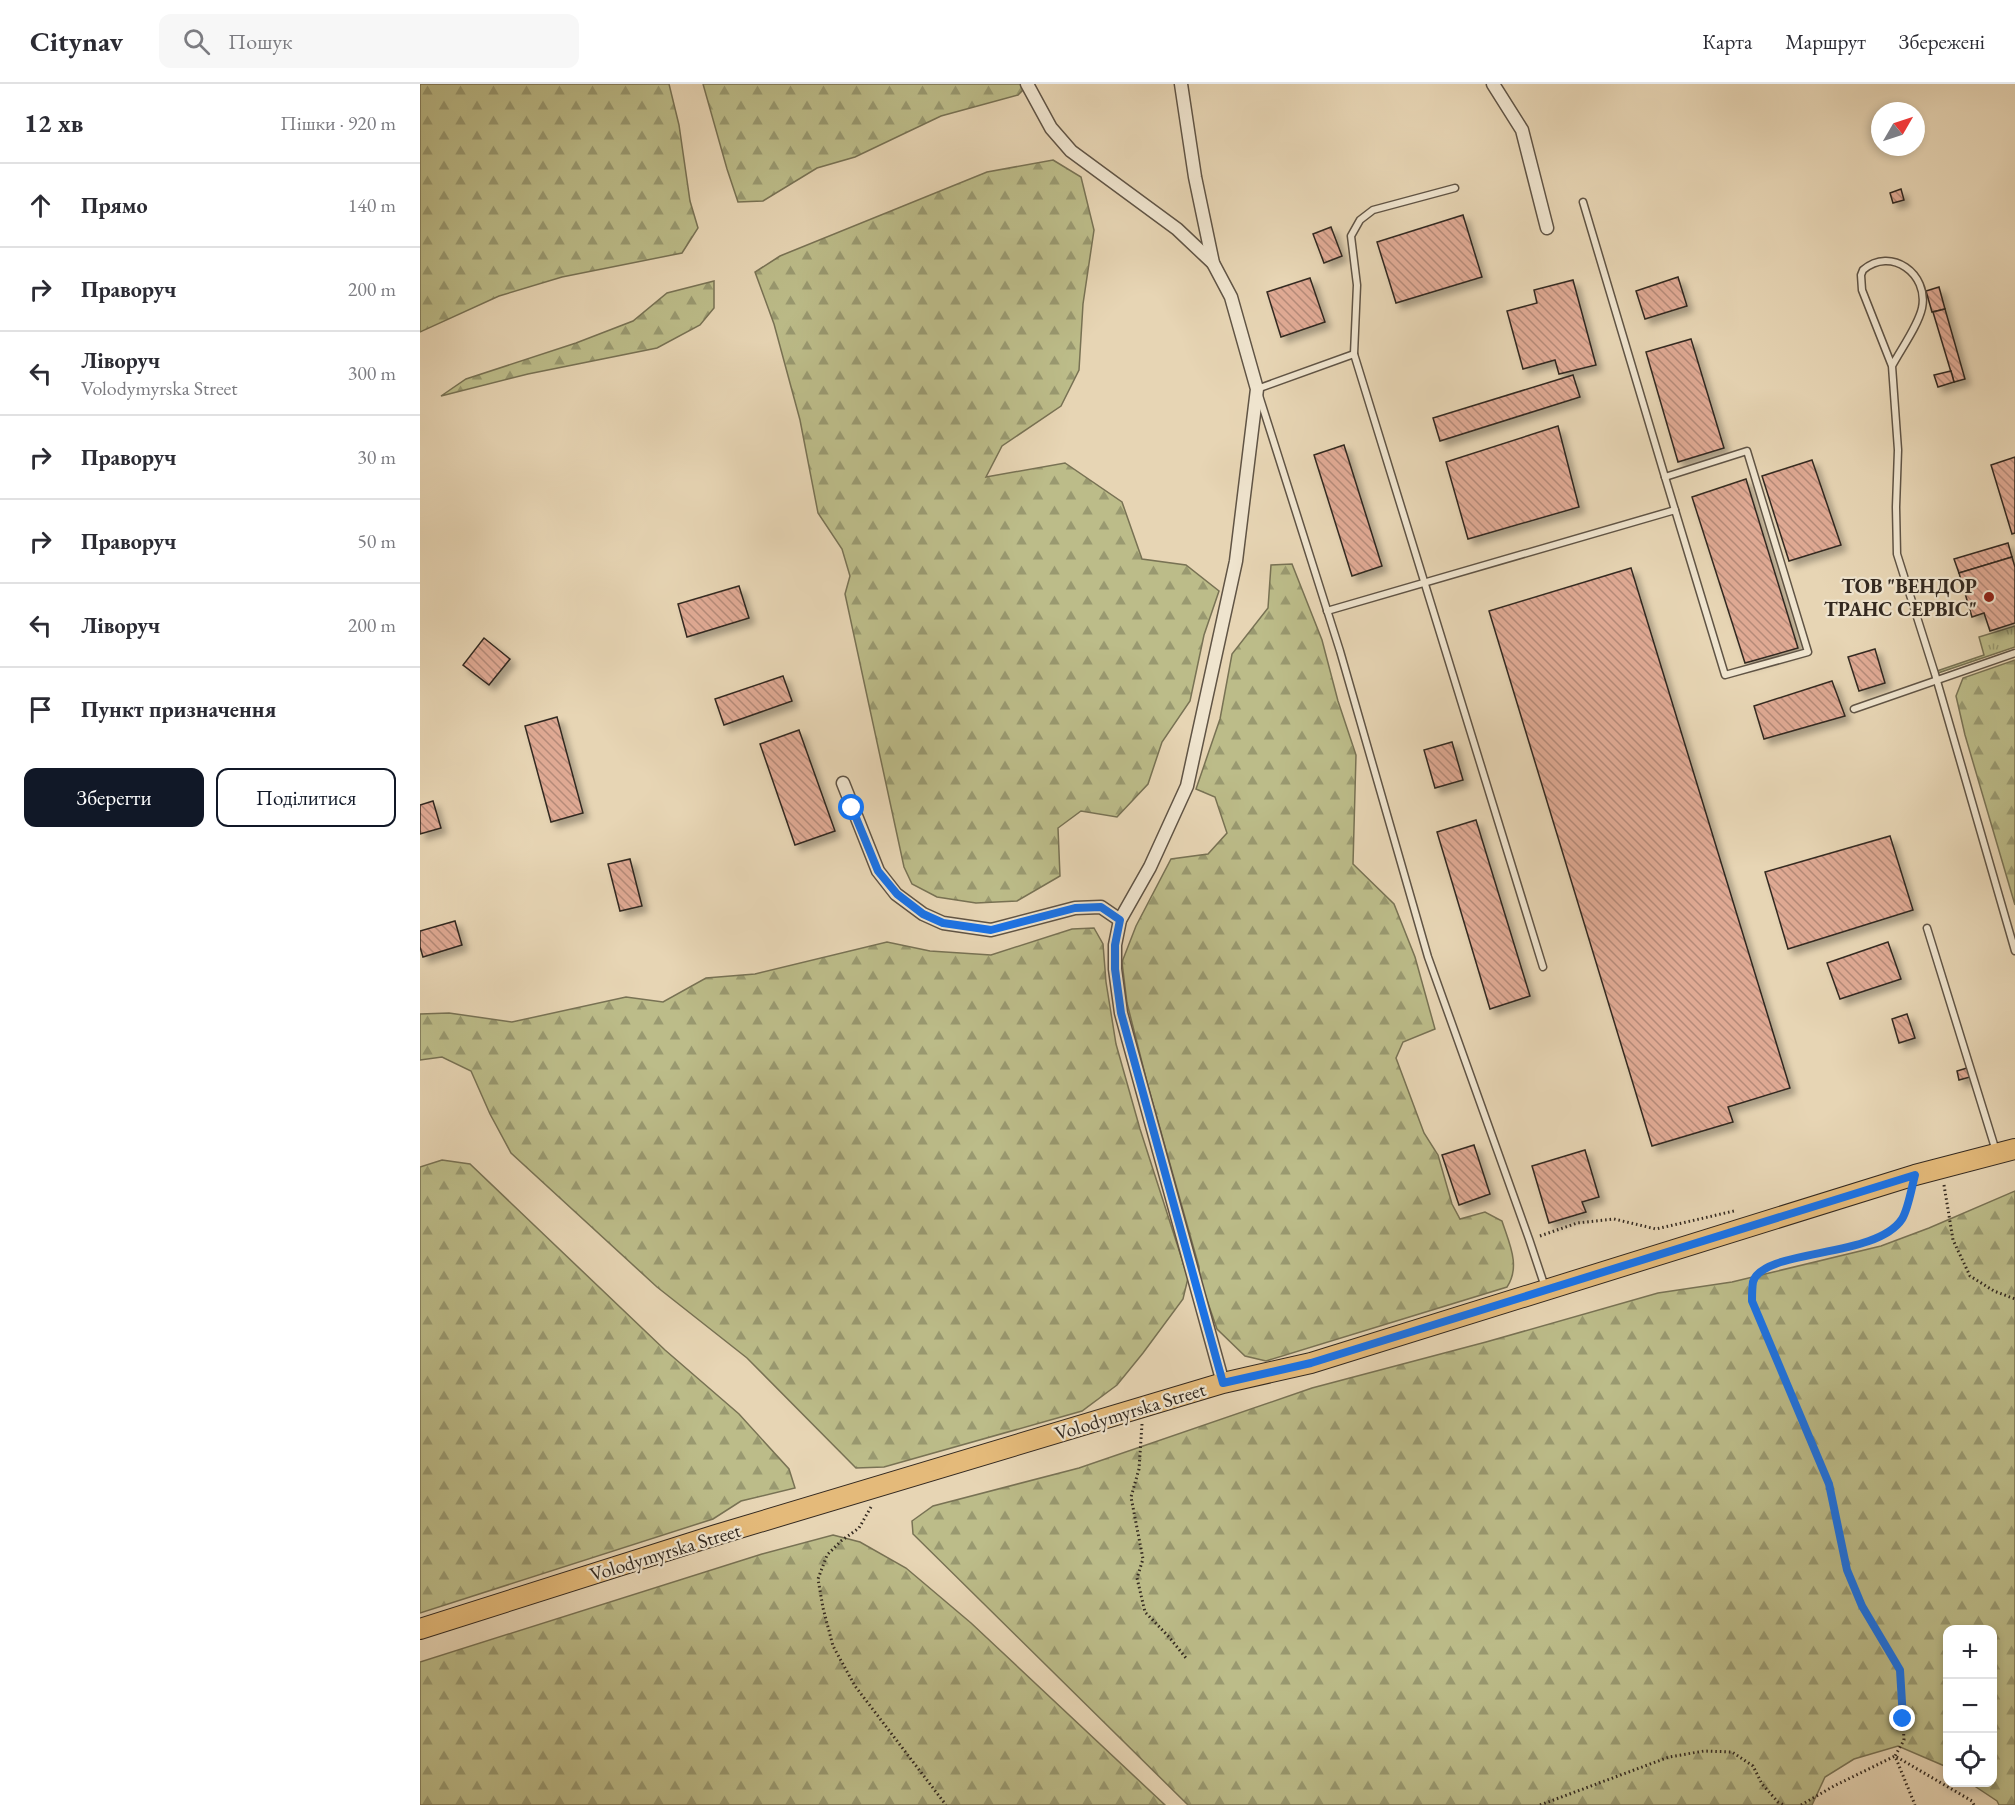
<!DOCTYPE html>
<html lang="uk">
<head>
<meta charset="utf-8">
<style>
	:root { --surface:#fff; --page:#f7f7f7; --text:#2b2b33; --muted:#7c7c81; --line:#e1e1e2; --accent:#111827 }
	body { margin:0; font-family:"EB Garamond",serif; background:var(--page); color:var(--text) }
	.controls { position:absolute; right:18px; bottom:18px; display:grid; overflow:hidden; border-radius:12px; box-shadow:0 3px 9px #0003 }
	.controls button { width:54px; height:54px; display:grid; place-items:center; padding:0; border:0; border-bottom:2px solid var(--line); background:var(--surface); color:var(--text); font:30px sans-serif }
	.compass { position:absolute; left:1451px; top:18px; width:54px; height:54px; border-radius:50%; background:var(--surface); box-shadow:0 3px 9px #0003; rotate:51deg }
	.stop { position:absolute; width:18px; height:18px; margin:-14px; border:4px solid #1a73e8; border-radius:50%; background:#fff }
	.stop.end { background:#1a73e8; border-color:#fff; box-shadow:0 2px 6px #0008 }
	.list { margin:0; padding:0; list-style:none }
	h2 { display:flex; justify-content:space-between; align-items:center; height:78px; margin:0; padding:0 24px; font-size:26px }
	h2 small { font-size:20px; font-weight:400; color:var(--muted) }
	.list li { display:grid; grid-template-columns:39px 1fr auto; gap:18px; align-items:center; box-sizing:border-box; height:84px; padding:0 24px; border-top:2px solid var(--line) }
	.list b { display:block; font-size:22px; white-space:nowrap }
	.list p { margin:0; font-size:20px; white-space:nowrap; color:var(--muted) }
	.list em { font-size:20px; font-style:normal; color:var(--muted) }
	.actions { display:flex; gap:12px; padding:18px 24px }
	.actions a { flex:1; padding:14px 0; border:2px solid var(--accent); border-radius:12px; text-align:center; font-size:21px; color:var(--accent) }
	.actions .main { background:var(--accent); color:#fff }
	.icon { flex:none; width:33px; height:33px; fill:none; stroke:currentColor; stroke-width:2; stroke-linecap:round; stroke-linejoin:round }
	.map { position:relative; flex:none; width:1595px; height:1721px; overflow:hidden }
	header { display:flex; align-items:center; gap:36px; box-sizing:border-box; height:84px; padding:0 30px; background:var(--surface); border-bottom:2px solid var(--line) }
	header strong { font-size:28px }
	nav { display:flex; gap:33px; margin-inline-start:auto; font-size:21px }
	.search { width:420px; height:54px; background:var(--page); display:flex; align-items:center; gap:15px; box-sizing:border-box; padding:0 21px; border-radius:12px; color:var(--muted); font-size:22px }
	main { display:flex }
	aside { flex:1; background:var(--surface) }
	.map>svg:first-child { display:block }
	.grass { fill:url(#grass-tufts); stroke:#787254; stroke-width:1.5 }
	.forest { fill:url(#forest-firs); stroke:#787254; stroke-width:1.5 }
	.building { fill:url(#building-back-hatch); stroke:#332920; stroke-width:1.5; filter:url(#shadow) }
	.lines { fill:none; stroke-linecap:round; stroke-linejoin:round }
	.lane-casing { stroke:#605445; stroke-width:9 }
	.street-casing { stroke:#605445; stroke-width:15 }
	.primary-casing { stroke:#332920; stroke-width:22 }
	.path { stroke:#332920; stroke-width:3; stroke-dasharray:1.5 3; stroke-linecap:butt }
	.lane { stroke:#efe4ce; stroke-width:6 }
	.street { stroke:#efe4ce; stroke-width:12 }
	.primary { stroke:#e4ba7a; stroke-width:20 }
	.route { stroke:#1a73e8; stroke-width:8 }
	.poi-dot { fill:#8f2418; stroke:#efe4ce; stroke-width:2 }
	.labels { text-anchor:middle; dominant-baseline:central; stroke-width:4.5; stroke-linejoin:round; paint-order:stroke }
	.poi-label { font-size:20px; font-weight:bold; fill:#332920; stroke:#efe4ce; text-anchor:end }
	.street-label { font-size:20px; fill:#332920; stroke:#efe4ce }
</style>
</head>
<body>
<header>
<strong>Citynav</strong>
<div class="search"><svg class="icon" aria-label="search" viewBox="0 0 24 24"><circle cx="10" cy="10" r="6"/><path d="M15 15l6 6"/></svg>Пошук</div>
<nav><a>Карта</a><a>Маршрут</a><a>Збережені</a></nav>
</header>
<main>
<aside>
<h2>12 хв<small>Пішки · 920 m</small></h2>
<ul class="list">
<li><svg class="icon" aria-label="ahead" viewBox="0 0 24 24"><path d="M12 20V5M6 11l6-6 6 6"/></svg><div><b>Прямо</b></div><em>140 m</em></li>
<li><svg class="icon" aria-label="right" viewBox="0 0 24 24"><path d="M7 20v-9h11M14 6l5 5-5 5"/></svg><div><b>Праворуч</b></div><em>200 m</em></li>
<li><svg class="icon" aria-label="left" viewBox="0 0 24 24"><path d="M17 20v-9H6M10 6l-5 5 5 5"/></svg><div><b>Ліворуч</b><p>Volodymyrska Street</p></div><em>300 m</em></li>
<li><svg class="icon" aria-label="right" viewBox="0 0 24 24"><path d="M7 20v-9h11M14 6l5 5-5 5"/></svg><div><b>Праворуч</b></div><em>30 m</em></li>
<li><svg class="icon" aria-label="right" viewBox="0 0 24 24"><path d="M7 20v-9h11M14 6l5 5-5 5"/></svg><div><b>Праворуч</b></div><em>50 m</em></li>
<li><svg class="icon" aria-label="left" viewBox="0 0 24 24"><path d="M17 20v-9H6M10 6l-5 5 5 5"/></svg><div><b>Ліворуч</b></div><em>200 m</em></li>
<li><svg class="icon" aria-label="arrive" viewBox="0 0 24 24"><path d="M6 21V4h12l-3 4 3 4H6"/></svg><div><b>Пункт призначення</b></div></li>
</ul>
<div class="actions"><a class="main">Зберегти</a><a>Поділитися</a></div>
</aside>
<div class="map">
<svg width="1595" height="1721" viewBox="0 0 1595 1721">
	<defs>
		<pattern id="grass-tufts" width="24" height="20" patternUnits="userSpaceOnUse" patternTransform="scale(1.5)"><rect width="24" height="20" fill="#bcbc89"/><path d="M3 7l-1-3M5 7V3M7 7l1-3M15 17l-1-3M17 17v-4M19 17l1-3" fill="none" stroke="#999970"/></pattern>
		<pattern id="forest-firs" width="22" height="20" patternUnits="userSpaceOnUse" patternTransform="scale(1.5)"><rect width="22" height="20" fill="#bcbc89"/><path d="M5 1l3.5 6h-7zM16 11l3.5 6h-7z" fill="#999970"/></pattern>
		<pattern id="building-back-hatch" width="6" height="6" patternUnits="userSpaceOnUse" patternTransform="scale(1.5)"><rect width="6" height="6" fill="#dfa993"/><path d="M-1 5l2 2M0 0l6 6M5-1l2 2" fill="none" stroke="#b58a78"/></pattern>
		<filter id="shadow"><feDropShadow dx="5.5" dy="5.5" stdDeviation="3" flood-color="#0004"/></filter>
	</defs>
	<rect width="100%" height="100%" fill="#e7d5b4"/>
	<filter id="stains"><feTurbulence type="fractalNoise" baseFrequency=".00333" numOctaves="4"/><feColorMatrix values="0 0 0 0 .2 0 0 0 0 .09 0 0 0 0 .02 0 0 0 .5 -.17"/></filter>
	<radialGradient id="worn" r=".72"><stop offset=".6" stop-color="#630" stop-opacity="0"/><stop offset="1" stop-color="#630" stop-opacity=".3"/></radialGradient>
	<polygon class="grass" points="1595,542 1595,563 1518,589 1517,587 1564,571 1559,553"/>
	<g class="forest">
		<polygon points="0,0 249,0 259,41 270,117 278,144 262,169 142,193 79,212 0,248"/>
		<polygon points="283,0 609,0 598,11 521,32 435,73 397,84 343,117 318,118 307,85"/>
		<polygon points="633,76 661,93 674,146 663,220 659,286 641,322 582,362 566,393 645,379 702,418 722,475 766,481 799,507 784,551 770,617 742,658 728,700 697,733 661,727 638,744 640,792 597,817 556,819 517,813 492,800 484,783 425,510 430,492 422,465 398,429 380,336 354,240 335,188 360,172 567,88"/>
		<polygon points="294,197 294,224 280,241 237,264 108,290 21,312 46,295 156,259 213,237 247,209"/>
		<path d="M872 480 902 556 918 617 936 671 933 780 974 820 995 873 1015 945 983 958 976 974 1004 1049 1018 1071 1032 1120 1040 1135 1065 1128 1082 1137C1089 1159 1101 1182 1087 1203L846 1277 825 1272 797 1245 780 1196 779 1183 728 1002 707 919 702 878 716 842 751 775 788 770 807 749 795 713 776 705 800 635 812 570 848 524 851 481Z"/>
		<polygon points="1595,576 1595,821 1545,651 1536,612 1543,594"/>
		<polygon points="674,844 683,860 686,898 696,960 720,1045 768,1194 763,1215 723,1269 697,1301 662,1327 464,1383 436,1384 327,1274 237,1203 91,1069 70,1030 51,987 22,973 0,976 0,930 29,929 92,938 206,913 243,918 286,894 335,890 467,858 510,867 571,871 652,845"/>
		<polygon points="22,1076 50,1080 245,1266 319,1330 369,1385 375,1404 321,1417 293,1435 0,1529 0,1083"/>
		<polygon points="1595,1107 1595,1721 1579,1721 1577,1717 1550,1699 1572,1698 1572,1546 1528,1546 1527,1683 1478,1662 1434,1675 1405,1693 1392,1721 768,1721 493,1450 492,1437 513,1422 659,1384 892,1304 1066,1258 1238,1209 1312,1198 1461,1162 1509,1144"/>
		<polygon points="413,1451 440,1458 486,1484 551,1539 745,1721 0,1721 0,1578 342,1470"/>
	</g>
	<g class="building">
		<polygon points="1481,105 1484,116 1473,119 1470,109"/>
		<polygon points="1043,131 1062,193 976,219 957,158"/>
		<polygon points="911,143 922,172 904,179 893,150"/>
		<polygon points="1258,193 1267,222 1225,235 1216,207"/>
		<polygon points="890,194 905,238 861,253 847,208"/>
		<polygon points="1153,196 1176,281 1139,290 1135,276 1103,285 1087,227 1117,219 1114,206"/>
		<polygon points="1519,203 1525,225 1512,228 1506,207"/>
		<polygon points="1525,225 1545,295 1534,298 1513,228"/>
		<polygon points="1271,255 1304,364 1258,378 1226,268"/>
		<polygon points="1531,287 1534,298 1518,303 1514,291"/>
		<polygon points="1153,291 1160,313 1020,357 1013,334"/>
		<polygon points="1138,342 1159,423 1048,455 1026,378"/>
		<polygon points="924,361 962,482 932,492 894,371"/>
		<polygon points="1595,373 1595,449 1592,450 1571,381"/>
		<polygon points="1392,376 1421,461 1369,477 1342,392"/>
		<polygon points="1326,395 1378,564 1325,579 1272,413"/>
		<polygon points="1588,459 1592,473 1539,489 1534,475"/>
		<polygon points="1592,473 1595,483 1595,539 1570,547 1564,529 1552,533 1539,489"/>
		<polygon points="1211,484 1370,1004 1308,1023 1313,1038 1232,1062 1069,527"/>
		<polygon points="319,502 329,534 267,553 258,520"/>
		<polygon points="64,554 90,575 69,601 43,581"/>
		<polygon points="1455,565 1465,599 1439,607 1428,573"/>
		<polygon points="363,592 372,617 304,641 295,615"/>
		<polygon points="1412,597 1425,632 1344,655 1334,622"/>
		<polygon points="137,633 163,729 131,738 105,642"/>
		<polygon points="379,646 415,747 375,761 340,660"/>
		<polygon points="1032,658 1043,696 1015,704 1004,666"/>
		<polygon points="13,717 21,744 0,750 0,721"/>
		<polygon points="1056,736 1110,912 1070,925 1017,748"/>
		<polygon points="1470,752 1493,826 1368,865 1345,788"/>
		<polygon points="210,775 222,822 200,827 188,780"/>
		<polygon points="35,837 42,861 3,873 0,863 0,847"/>
		<polygon points="1468,858 1481,895 1420,915 1407,879"/>
		<polygon points="1487,930 1495,954 1479,959 1472,935"/>
		<polygon points="1547,984 1550,993 1539,996 1537,987"/>
		<polygon points="1054,1061 1070,1110 1039,1121 1022,1071"/>
		<polygon points="1165,1066 1179,1113 1162,1118 1166,1128 1129,1139 1112,1082"/>
	</g>
	<g class="lines">
		<defs>
			<g id="lane">
				<polyline points="1035,104 953,126 940,136 931,152 937,201 934,270 1123,883"/>
				<polyline points="934,270 837,305 920,567 1008,873 1109,1155 1125,1203"/>
				<path d="M1472 282C1481 265 1498 242 1502 224 1509 190 1471 162 1443 186L1441 191 1442 206 1472 282 1478 366 1476 423 1477 470 1515 590 1595 867"/>
				<polyline points="1245,393 1255,426"/>
				<polyline points="907,527 1255,426 1305,591 1388,568 1327,367 1245,393 1163,118"/>
				<polyline points="1434,625 1595,569"/>
				<polyline points="1507,844 1576,1067"/>
			</g>
			<g id="street">
				<polyline points="607,0 631,44 651,67 757,145 793,179"/>
				<polyline points="761,0 775,93 793,179 811,213 837,305 816,477 767,702 730,783 700,836 695,861 695,885 701,929 803,1299"/>
				<polyline points="1073,0 1102,46 1127,144"/>
				<polyline points="423,699 458,787 476,810 503,830 523,839 571,846 655,824 681,823 700,836"/>
			</g>
			<polyline id="primary" points="0,1545 296,1451 803,1299 891,1279 1495,1091 1595,1065"/>
		</defs>
		<use href="#lane" class="lane-casing"/>
		<use href="#street" class="street-casing"/>
		<use href="#primary" class="primary-casing"/>
		<g class="path">
			<polyline points="1524,1101 1533,1156 1550,1192 1574,1207 1595,1215"/>
			<path d="M1489 1110C1487 1117 1486 1130 1481 1136 1454 1173 1342 1166 1333 1198 1332 1204 1332 1211 1332 1217L1409 1400 1427 1486 1442 1522 1480 1586 1484 1656 1475 1672 1495 1721"/>
			<polyline points="1120,1152 1157,1139 1194,1135 1236,1145 1314,1127"/>
			<polyline points="722,1340 719,1385 711,1413 723,1475 717,1494 725,1528 749,1553 766,1574"/>
			<polyline points="451,1423 439,1444 421,1457 407,1471 398,1495 403,1524 413,1562 435,1602 526,1721"/>
			<polyline points="1120,1721 1249,1673 1284,1667 1312,1668 1333,1682 1342,1700 1358,1718 1364,1721"/>
			<polyline points="1381,1721 1414,1702 1475,1672 1552,1717 1554,1721"/>
		</g>
		<use href="#lane" class="lane"/>
		<use href="#street" class="street"/>
		<use href="#primary" class="primary"/>
	</g>
	<g class="lines">
		<path class="route" d="M432 724 458 787 477 810 503 830 523 839 571 846 655 824 681 823 700 836 695 861V885L701 929 803 1299 891 1279 1495 1091C1492 1102 1488 1126 1482 1135 1456 1175 1343 1164 1333 1198 1332 1204 1332 1211 1332 1217L1409 1400 1427 1486 1442 1522 1480 1586 1483 1635"/>
	</g>
	<circle class="poi-dot" cx="1569" cy="513" r="6"/>
	<g class="labels">
		<g class="poi-label">
			<text x="1557" y="502">ТОВ "ВЕНДОР<tspan x="1557" dy="23">ТРАНС СЕРВІС"</tspan></text>
		</g>
		<g class="street-label">
			<text transform="translate(710 1327) rotate(-17)">Volodymyrska Street</text>
			<text transform="translate(245 1468) rotate(-17)">Volodymyrska Street</text>
		</g>
	</g>
	<rect width="100%" height="100%" filter="url(#stains)"/>
	<rect width="100%" height="100%" fill="url(#worn)"/>
</svg>
<div class="controls">
<button>+</button>
<button>−</button>
<button><svg class="icon" aria-label="locate" viewBox="0 0 24 24"><circle cx="12" cy="12" r="6"/><path d="M12 2v4M12 18v4M2 12h4M18 12h4"/></svg></button>
</div>
<svg class="compass" viewBox="-18 -18 36 36"><path d="M0-13l5 13h-10z" fill="#e53935"/><path d="M0 13l5-13h-10z" fill="#7c7c81"/></svg>
<div class="stop" style="left:432px;top:724px"></div>
<div class="stop end" style="left:1483px;top:1635px"></div>
</div>
</main>
</body>
</html>
